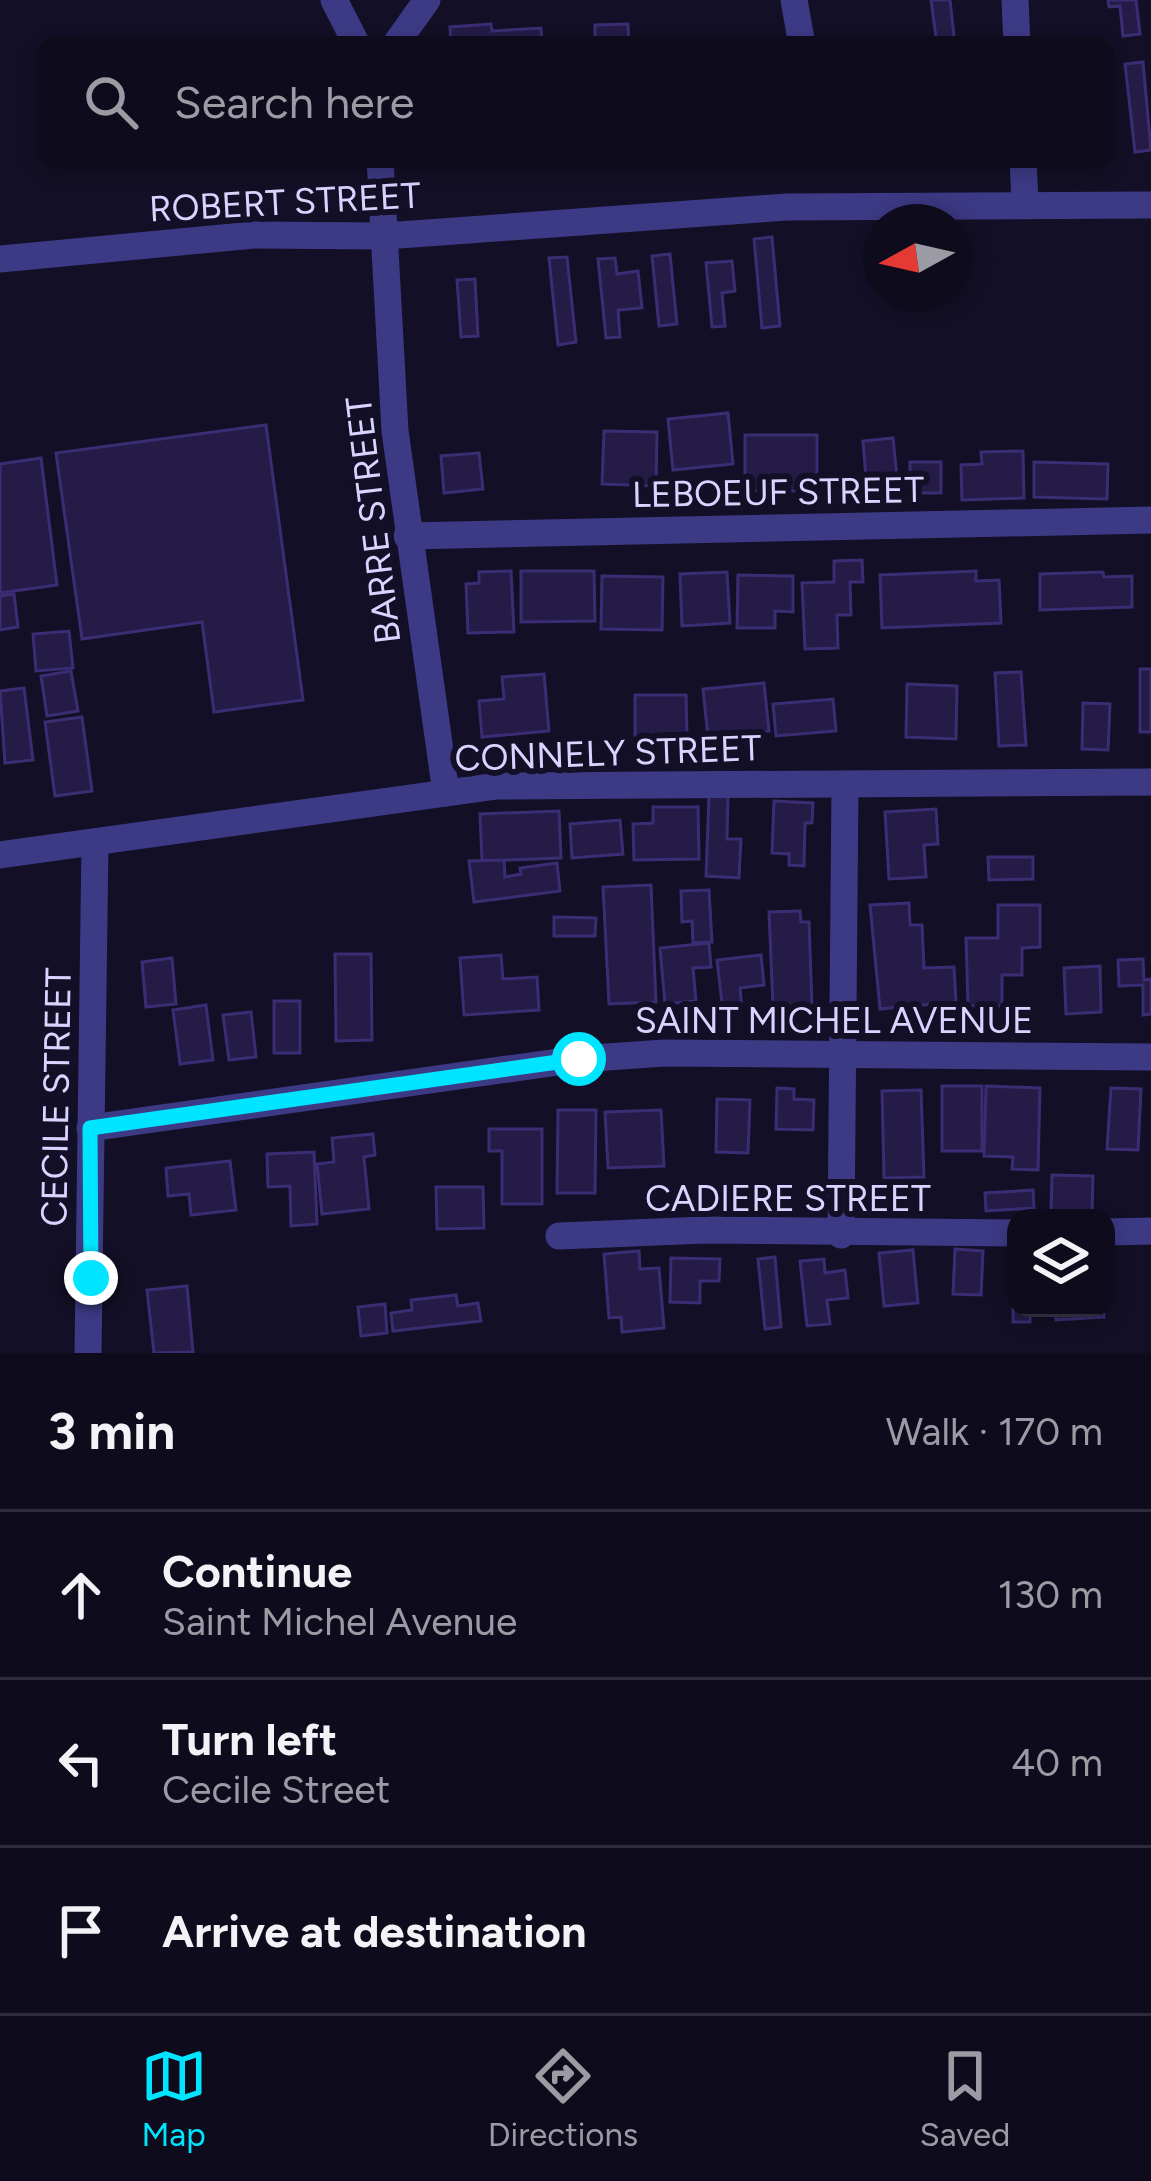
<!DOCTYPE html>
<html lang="en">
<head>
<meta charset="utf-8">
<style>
	:root { --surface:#0e0b1c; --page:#1c1929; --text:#f1f3f6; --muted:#9b9ba3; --line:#2e2b3b; --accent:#00e5ff }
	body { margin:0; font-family:Figtree,sans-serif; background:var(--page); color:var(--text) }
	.controls { position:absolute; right:36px; bottom:36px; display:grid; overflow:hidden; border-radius:24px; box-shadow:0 6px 18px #0003 }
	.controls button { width:108px; height:108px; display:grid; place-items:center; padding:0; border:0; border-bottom:3px solid var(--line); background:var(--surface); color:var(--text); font:60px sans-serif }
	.compass { position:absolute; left:863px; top:204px; width:108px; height:108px; border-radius:50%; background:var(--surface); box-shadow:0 6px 18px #0003; rotate:262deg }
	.stop { position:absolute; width:36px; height:36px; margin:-27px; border:9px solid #00e5ff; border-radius:50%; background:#fff }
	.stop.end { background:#00e5ff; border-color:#fff; box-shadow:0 3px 12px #0008 }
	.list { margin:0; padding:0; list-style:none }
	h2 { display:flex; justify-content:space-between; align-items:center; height:156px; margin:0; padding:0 48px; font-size:51px }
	h2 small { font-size:39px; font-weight:400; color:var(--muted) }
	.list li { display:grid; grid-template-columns:78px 1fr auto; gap:36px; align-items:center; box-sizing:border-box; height:168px; padding:0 48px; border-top:3px solid var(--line) }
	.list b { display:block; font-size:45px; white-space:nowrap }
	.list p { margin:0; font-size:39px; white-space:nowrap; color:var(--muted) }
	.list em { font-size:39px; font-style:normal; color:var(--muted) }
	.icon { flex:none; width:66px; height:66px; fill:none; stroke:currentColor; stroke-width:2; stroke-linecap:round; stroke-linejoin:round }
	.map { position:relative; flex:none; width:1151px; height:1353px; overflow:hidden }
	.search { position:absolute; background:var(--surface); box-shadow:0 6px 18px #0003; left:36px; right:36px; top:36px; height:132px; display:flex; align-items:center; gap:30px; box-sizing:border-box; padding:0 42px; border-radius:24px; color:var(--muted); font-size:45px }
	.sheet { height:660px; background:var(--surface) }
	nav { display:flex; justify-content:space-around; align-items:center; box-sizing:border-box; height:168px; border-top:3px solid var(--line); background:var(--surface); font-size:33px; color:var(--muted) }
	nav a { display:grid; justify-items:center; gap:6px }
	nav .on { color:var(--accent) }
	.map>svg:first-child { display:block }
	.building { fill:#241b47; stroke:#3b2d73; stroke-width:3 }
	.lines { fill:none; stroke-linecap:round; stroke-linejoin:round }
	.minor { stroke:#3d3a85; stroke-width:27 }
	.route { stroke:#00e5ff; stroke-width:15 }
	.labels { text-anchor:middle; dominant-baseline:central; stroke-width:12; stroke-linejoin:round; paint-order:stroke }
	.street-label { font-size:36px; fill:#d9d4ff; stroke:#130f26 }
</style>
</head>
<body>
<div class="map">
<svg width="1151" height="1353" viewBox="0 0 1151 1353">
	<rect width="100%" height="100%" fill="#130f26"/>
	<g class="building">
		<polygon points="931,0 950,0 955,45 937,45"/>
		<polygon points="1108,0 1136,0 1140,34 1123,36 1120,6 1109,7"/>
		<polygon points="491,24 492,31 541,28 542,45 451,45 450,27"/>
		<polygon points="628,24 629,45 595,45 595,25"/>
		<polygon points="1143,62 1151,150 1135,152 1125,64"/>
		<polygon points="772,237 780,326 762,328 754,239"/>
		<polygon points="670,254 677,324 659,326 652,256"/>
		<polygon points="567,257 576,342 558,345 549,258"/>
		<polygon points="615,258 617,274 638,271 642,308 618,310 620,337 606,338 598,259"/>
		<polygon points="732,261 735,291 722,293 725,326 712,327 706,263"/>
		<polygon points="475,279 478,336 461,337 457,280"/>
		<polygon points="728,413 733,464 673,470 668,419"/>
		<polygon points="266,425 303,700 214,712 202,622 82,639 56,453"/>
		<polygon points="604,431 657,432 656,486 602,484"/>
		<rect x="745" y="435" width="72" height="56"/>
		<polygon points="893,438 898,487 867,490 863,441"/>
		<polygon points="1023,451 1024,498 962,500 961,465 982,464 981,452"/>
		<polygon points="479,453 483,489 444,493 441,456"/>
		<polygon points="41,458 57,585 0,593 0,464"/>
		<rect x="910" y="462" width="31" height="31"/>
		<polygon points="1034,462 1108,464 1107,499 1034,497"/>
		<polygon points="862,560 863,582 850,582 851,615 837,615 838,648 805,649 802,583 834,582 834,561"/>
		<polygon points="511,571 514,632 468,633 466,584 479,583 479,572"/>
		<polygon points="521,571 594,571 595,621 521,622"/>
		<polygon points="976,571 976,581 999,580 1001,623 882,628 880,575"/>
		<polygon points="727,572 730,623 682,626 680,574"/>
		<polygon points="1103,572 1104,577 1132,576 1132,607 1040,610 1040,574"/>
		<polygon points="738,575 793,576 793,612 775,611 775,628 737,628"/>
		<polygon points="602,576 663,577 662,630 601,629"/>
		<polygon points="14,594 18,627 0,630 0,596"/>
		<polygon points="69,631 73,668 36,671 33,634"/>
		<rect x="1140" y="669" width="11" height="63"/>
		<polygon points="71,671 78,711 47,716 41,676"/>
		<polygon points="1021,672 1026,745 999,746 995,673"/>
		<polygon points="544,674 549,731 482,737 479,701 504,699 502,677"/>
		<polygon points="764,683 769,731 708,737 703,689"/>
		<polygon points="907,684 957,686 956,739 906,737"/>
		<polygon points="24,688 33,760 5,763 0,691"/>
		<polygon points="635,695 686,695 687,735 635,736"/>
		<polygon points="833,699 836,731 776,736 773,704"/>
		<polygon points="1083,703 1110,704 1108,750 1082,749"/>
		<polygon points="82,717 92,791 55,796 45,722"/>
		<polygon points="709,796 728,797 727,839 741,839 739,878 706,876"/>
		<polygon points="774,801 813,803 812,823 805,823 804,866 789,865 789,854 772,853"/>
		<polygon points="653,807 698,807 699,859 634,860 633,824 653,823"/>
		<polygon points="936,809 938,844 924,845 926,877 889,879 885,812"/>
		<polygon points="559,811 561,858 482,861 480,814"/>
		<polygon points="620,820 623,854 572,858 570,824"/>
		<polygon points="988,857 1033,857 1033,879 989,880"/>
		<polygon points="504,860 505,877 521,874 520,868 557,863 560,891 474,902 469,861"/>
		<polygon points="651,885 656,1002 609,1004 603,887"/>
		<polygon points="709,890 712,942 693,943 692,921 682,922 681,891"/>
		<polygon points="909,903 910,925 922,925 924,968 954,967 956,1002 880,1009 870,905"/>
		<polygon points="998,905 1040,905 1040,947 1022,948 1022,975 1002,975 1002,1006 968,1006 966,938 998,938"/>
		<polygon points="800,911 801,922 809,922 812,1005 773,1006 769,912"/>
		<polygon points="554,917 596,918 595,936 554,936"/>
		<polygon points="709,943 711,967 693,968 696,1001 665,1004 660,948"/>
		<polygon points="335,954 371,954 372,1040 336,1041"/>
		<polygon points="501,955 503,979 537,977 539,1010 464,1015 460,958"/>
		<polygon points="761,955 764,985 740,988 742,1010 723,1012 717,960"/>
		<polygon points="172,958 176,1004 146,1007 142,962"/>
		<polygon points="1143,959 1144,980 1151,979 1151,1014 1143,1015 1143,985 1119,986 1118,960"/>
		<polygon points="1100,966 1101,1012 1066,1014 1064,968"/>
		<rect x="274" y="1001" width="26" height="52"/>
		<polygon points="206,1005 213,1060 180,1064 173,1010"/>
		<polygon points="251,1012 256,1057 229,1060 223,1015"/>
		<rect x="942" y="1086" width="40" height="65"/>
		<polygon points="986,1086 1040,1088 1038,1170 1012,1169 1013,1157 984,1156"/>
		<polygon points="777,1088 794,1089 794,1099 814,1100 813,1130 776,1129"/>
		<polygon points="1111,1088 1141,1089 1138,1150 1107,1149"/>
		<polygon points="921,1090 924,1177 884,1178 882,1091"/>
		<polygon points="717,1099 750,1100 748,1153 716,1152"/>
		<polygon points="558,1110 596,1110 595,1193 557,1193"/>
		<polygon points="661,1110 664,1166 608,1168 605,1112"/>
		<polygon points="489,1129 542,1129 542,1204 502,1204 502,1151 489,1151"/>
		<polygon points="373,1134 375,1155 364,1157 369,1209 322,1214 317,1164 334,1162 332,1138"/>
		<polygon points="314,1152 317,1224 291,1226 290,1186 268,1187 267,1154"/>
		<polygon points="230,1161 236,1210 191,1215 189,1194 168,1196 166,1168"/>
		<polygon points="1052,1175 1093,1176 1092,1215 1051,1213"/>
		<polygon points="436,1187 483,1187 484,1228 437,1229"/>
		<polygon points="1033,1190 1034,1208 986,1211 985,1193"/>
		<polygon points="955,1249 983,1251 981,1295 953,1294"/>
		<polygon points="913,1250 918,1303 884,1306 879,1253"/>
		<polygon points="639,1251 640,1269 659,1268 664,1328 622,1332 621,1317 609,1318 604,1254"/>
		<polygon points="1014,1252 1016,1308 1030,1308 1030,1322 1013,1322"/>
		<polygon points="775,1257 781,1327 765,1329 758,1259"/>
		<polygon points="671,1258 720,1259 719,1281 700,1281 700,1303 670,1302"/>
		<polygon points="824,1259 825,1273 845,1270 848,1298 827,1300 830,1324 807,1326 800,1261"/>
		<polygon points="187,1286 193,1352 154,1353 147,1290"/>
		<polygon points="456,1295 458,1306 478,1303 481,1321 393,1331 391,1313 412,1310 411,1300"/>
		<polygon points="385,1304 387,1333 361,1336 358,1307"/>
		<polygon points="1055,1308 1103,1308 1104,1317 1056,1320"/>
	</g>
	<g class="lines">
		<g class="minor">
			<polyline points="334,0 357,45"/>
			<polyline points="794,0 802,45"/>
			<polyline points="1015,0 1017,45"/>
			<polyline points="395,45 427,0"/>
			<polyline points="380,159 395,431 446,793"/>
			<polyline points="1023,159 1025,203"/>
			<polyline points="0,259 254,235 385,236 787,207 1151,205"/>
			<polyline points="407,536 1151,520"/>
			<polyline points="0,855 497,786 1151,782"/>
			<polyline points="90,1128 579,1059 664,1053 1151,1057"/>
			<polyline points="1106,1232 1151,1231"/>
			<polyline points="841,1235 845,786"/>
			<polyline points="559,1236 705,1230 1016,1233"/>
			<polyline points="88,1353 95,842"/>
		</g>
	</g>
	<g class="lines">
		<polyline class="route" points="91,1278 90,1128 579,1059"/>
	</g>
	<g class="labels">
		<g class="street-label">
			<text transform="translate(285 202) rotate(-3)">ROBERT STREET</text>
			<text transform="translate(778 492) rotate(-1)">LEBOEUF STREET</text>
			<text transform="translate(373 520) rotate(-97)">BARRE STREET</text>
			<text transform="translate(608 753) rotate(-2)">CONNELY STREET</text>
			<text x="834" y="1020">SAINT MICHEL AVENUE</text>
			<text transform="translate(56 1097) rotate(-89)">CECILE STREET</text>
			<text x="788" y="1198">CADIERE STREET</text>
		</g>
	</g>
</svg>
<div class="controls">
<button><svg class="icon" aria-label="layers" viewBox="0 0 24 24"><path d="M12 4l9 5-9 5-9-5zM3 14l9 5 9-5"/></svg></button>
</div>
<svg class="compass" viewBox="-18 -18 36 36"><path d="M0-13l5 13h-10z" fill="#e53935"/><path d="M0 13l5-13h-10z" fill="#9b9ba3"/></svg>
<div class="stop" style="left:579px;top:1059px"></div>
<div class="stop end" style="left:91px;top:1278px"></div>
<div class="search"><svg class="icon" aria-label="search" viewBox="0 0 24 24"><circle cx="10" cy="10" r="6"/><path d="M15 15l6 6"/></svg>Search here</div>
</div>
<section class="sheet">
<h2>3 min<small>Walk · 170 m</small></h2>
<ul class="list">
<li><svg class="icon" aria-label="ahead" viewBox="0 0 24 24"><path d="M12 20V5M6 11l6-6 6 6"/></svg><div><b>Continue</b><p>Saint Michel Avenue</p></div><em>130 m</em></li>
<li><svg class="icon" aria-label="left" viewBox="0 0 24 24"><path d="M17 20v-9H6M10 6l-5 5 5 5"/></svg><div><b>Turn left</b><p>Cecile Street</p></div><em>40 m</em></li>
<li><svg class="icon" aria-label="arrive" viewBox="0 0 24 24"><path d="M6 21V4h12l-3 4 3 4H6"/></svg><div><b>Arrive at destination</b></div></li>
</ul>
</section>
<nav>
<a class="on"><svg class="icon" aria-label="map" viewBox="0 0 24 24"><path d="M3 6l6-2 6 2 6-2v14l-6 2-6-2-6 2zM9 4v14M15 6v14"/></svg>Map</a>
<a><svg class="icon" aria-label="directions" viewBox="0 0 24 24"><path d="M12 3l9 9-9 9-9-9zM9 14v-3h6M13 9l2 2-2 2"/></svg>Directions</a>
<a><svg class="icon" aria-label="saved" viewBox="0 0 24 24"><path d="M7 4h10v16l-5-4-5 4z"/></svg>Saved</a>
</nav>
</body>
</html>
